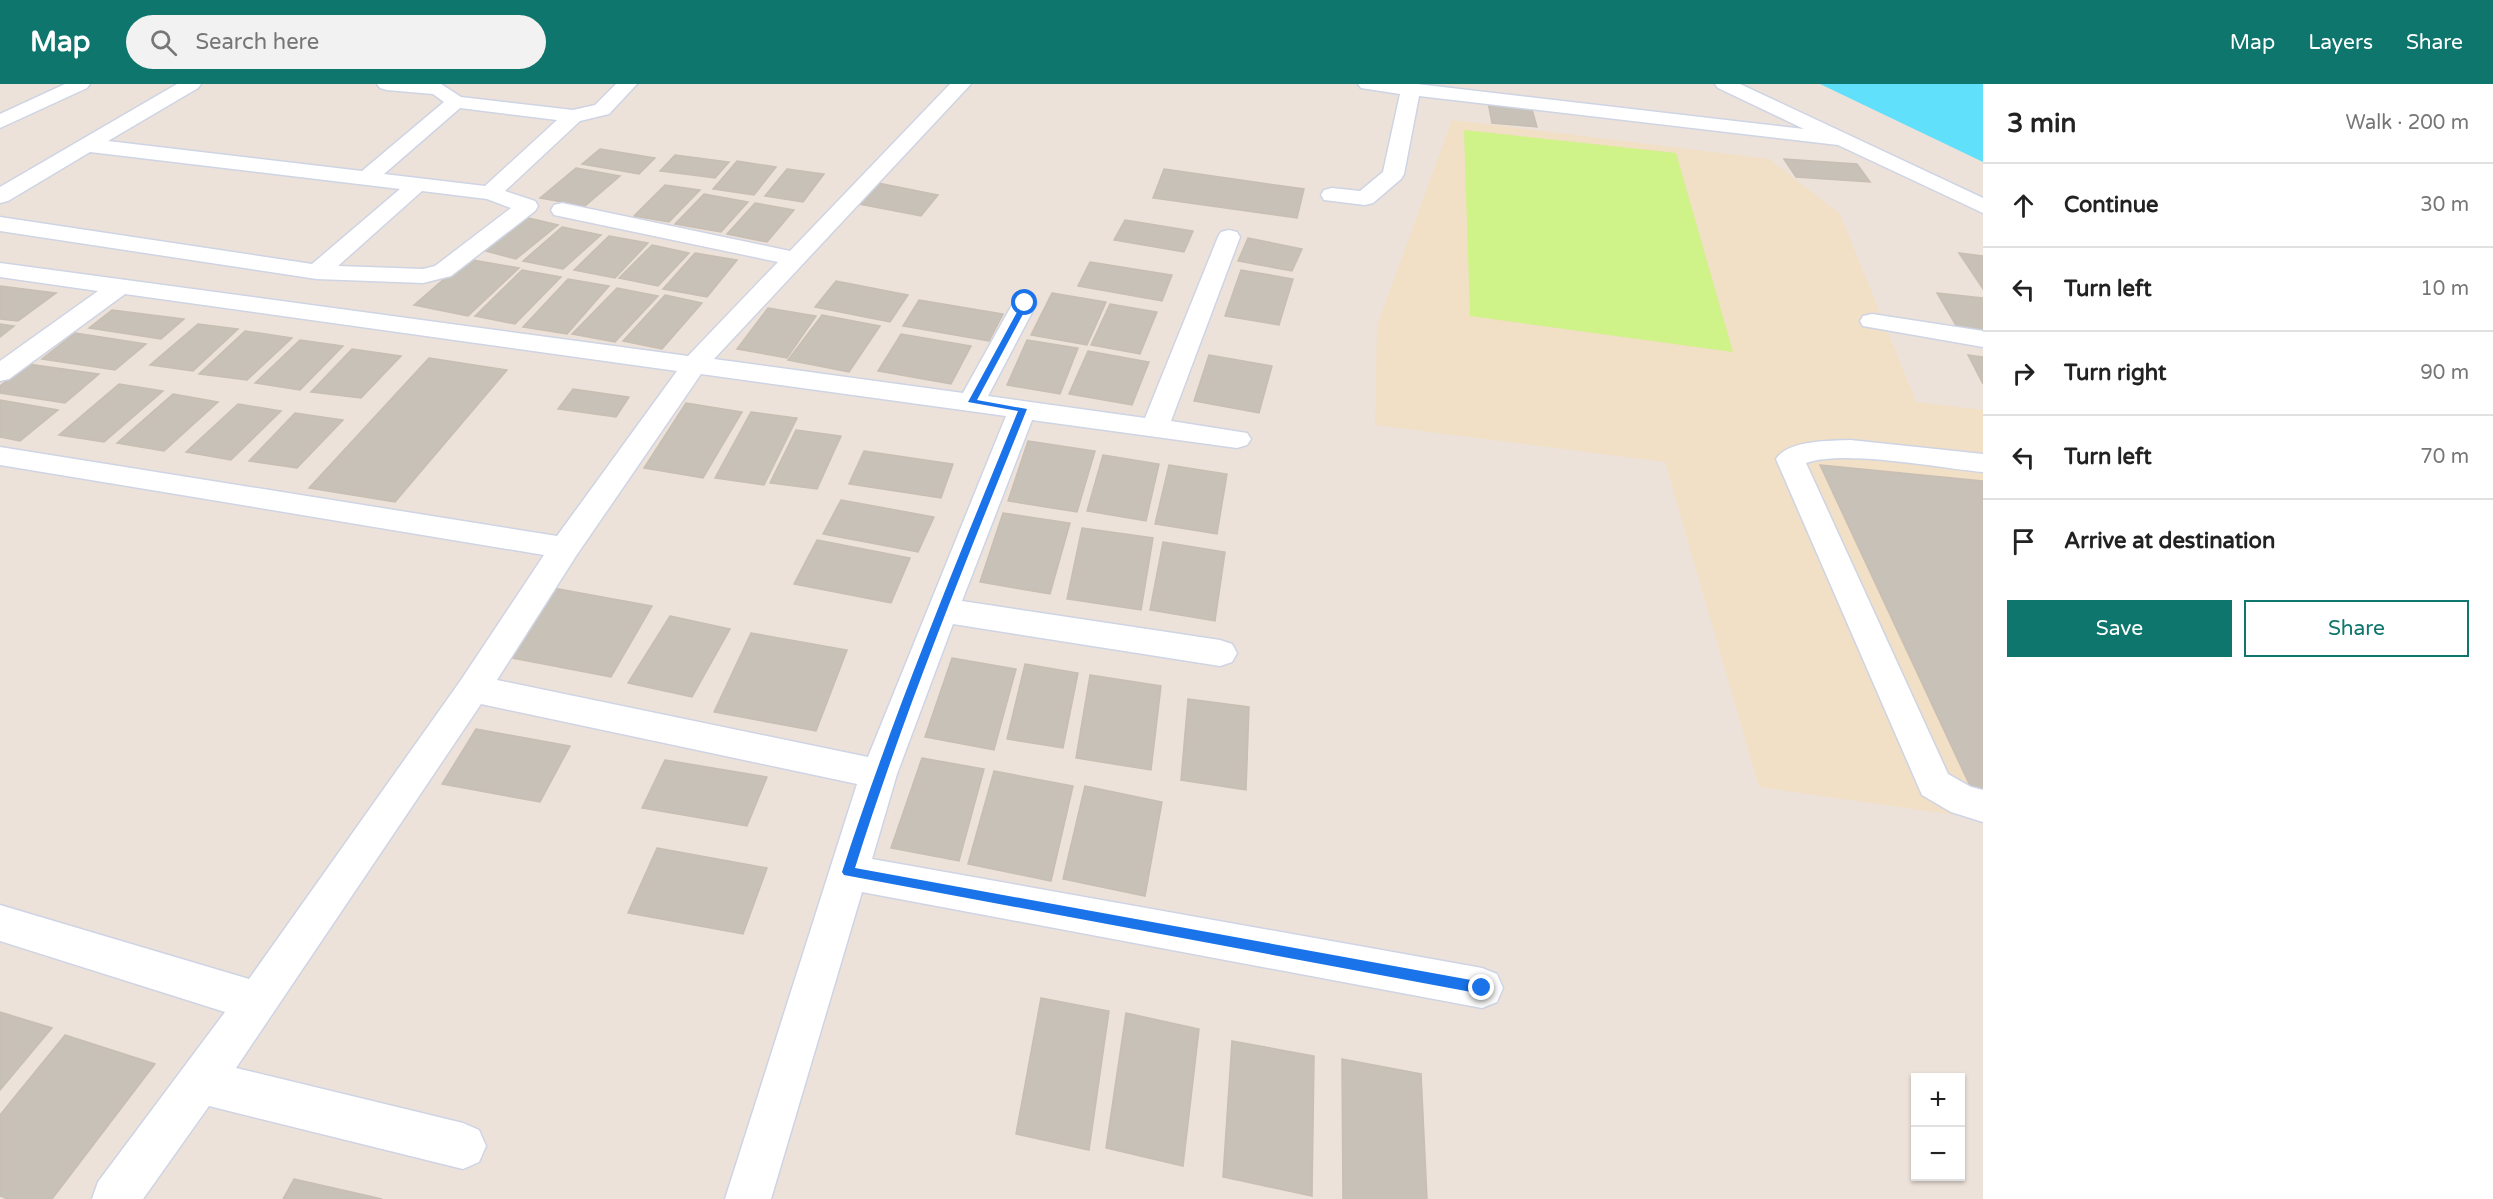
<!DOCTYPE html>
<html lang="en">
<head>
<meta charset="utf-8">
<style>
	:root { --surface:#fff; --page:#f2f2f2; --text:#222; --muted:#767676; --line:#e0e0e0; --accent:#0f766e }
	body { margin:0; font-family:"Varela Round",sans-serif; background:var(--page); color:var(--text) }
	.controls { position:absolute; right:18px; bottom:18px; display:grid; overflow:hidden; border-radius:0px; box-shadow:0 2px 4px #0004 }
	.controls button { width:54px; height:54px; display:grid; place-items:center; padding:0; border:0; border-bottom:2px solid var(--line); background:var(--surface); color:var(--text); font:30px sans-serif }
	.stop { position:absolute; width:18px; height:18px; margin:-14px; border:4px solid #1a73e8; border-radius:50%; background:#fff }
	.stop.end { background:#1a73e8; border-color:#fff; box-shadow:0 2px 6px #0008 }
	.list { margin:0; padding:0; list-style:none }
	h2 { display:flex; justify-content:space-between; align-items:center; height:78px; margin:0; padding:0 24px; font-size:26px }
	h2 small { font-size:20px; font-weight:400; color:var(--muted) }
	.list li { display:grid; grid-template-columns:39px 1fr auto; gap:18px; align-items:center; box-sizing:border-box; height:84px; padding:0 24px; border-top:2px solid var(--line) }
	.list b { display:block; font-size:22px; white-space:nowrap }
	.list em { font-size:20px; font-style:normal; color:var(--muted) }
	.actions { display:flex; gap:12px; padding:18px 24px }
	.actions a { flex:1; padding:14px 0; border:2px solid var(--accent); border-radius:0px; text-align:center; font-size:21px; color:var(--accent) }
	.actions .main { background:var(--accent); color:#fff }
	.icon { flex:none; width:33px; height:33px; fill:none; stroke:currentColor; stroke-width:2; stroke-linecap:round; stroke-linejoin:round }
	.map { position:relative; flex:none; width:1983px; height:1115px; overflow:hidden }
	header { display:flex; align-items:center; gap:36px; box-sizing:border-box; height:84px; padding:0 30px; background:var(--accent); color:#fff }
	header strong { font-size:28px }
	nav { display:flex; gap:33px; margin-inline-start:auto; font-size:21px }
	.search { width:420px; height:54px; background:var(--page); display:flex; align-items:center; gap:15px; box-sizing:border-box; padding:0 21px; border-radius:33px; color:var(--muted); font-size:22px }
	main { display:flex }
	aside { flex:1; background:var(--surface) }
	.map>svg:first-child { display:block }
	.education { fill:#f1dfc6 }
	.pitch { fill:#cff289 }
	.water { fill:#60e0fa }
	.building { fill:#c7c1b8; stroke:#c8beb2; stroke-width:1.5 }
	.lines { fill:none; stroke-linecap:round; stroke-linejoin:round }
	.minor-casing { stroke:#ced4e4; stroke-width:3 }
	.minor { fill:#fff; fill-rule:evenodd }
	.route { fill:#1a73e8 }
</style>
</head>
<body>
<header>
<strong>Map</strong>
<div class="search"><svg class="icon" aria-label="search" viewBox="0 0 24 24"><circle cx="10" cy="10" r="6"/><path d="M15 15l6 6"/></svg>Search here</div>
<nav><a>Map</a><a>Layers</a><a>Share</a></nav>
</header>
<main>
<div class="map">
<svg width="1983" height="1115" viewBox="0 0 1983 1115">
	<rect width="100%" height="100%" fill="#ede2d9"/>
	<polygon class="education" points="1452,36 1769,75 1840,130 1916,318 1983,326 1983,735 1759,703 1665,378 1375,341 1377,242"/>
	<polygon class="pitch" points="1464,46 1676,69 1733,268 1470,232"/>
	<polygon class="water" points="1820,0 1983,0 1983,78"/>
	<g class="building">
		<polygon points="1488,18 1531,22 1537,43 1492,39"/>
		<polygon points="600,65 655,74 639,90 582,80"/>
		<polygon points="675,71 729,78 715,94 660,87"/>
		<polygon points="1784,75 1857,80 1870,98 1796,93"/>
		<polygon points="737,77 776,83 754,111 713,105"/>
		<polygon points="576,84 620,92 585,122 540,114"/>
		<polygon points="787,85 824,90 803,118 765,112"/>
		<polygon points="1164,85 1304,105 1297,134 1153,114"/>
		<polygon points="878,99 938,111 921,132 859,120"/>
		<polygon points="665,101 700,106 669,138 634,132"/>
		<polygon points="704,110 748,118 721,148 675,140"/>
		<polygon points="755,119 794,126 767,158 727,150"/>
		<polygon points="520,132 558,141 516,175 478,165"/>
		<polygon points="1125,136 1193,147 1184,168 1114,156"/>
		<polygon points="562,143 601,151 563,185 523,177"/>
		<polygon points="609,152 648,159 615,194 574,186"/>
		<polygon points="1248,154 1302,165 1292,187 1238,177"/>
		<polygon points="652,161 689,169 658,202 619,194"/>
		<polygon points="695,169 737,176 707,213 663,205"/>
		<polygon points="1959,169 1983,172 1983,205"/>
		<polygon points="467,175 519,184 468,232 414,221"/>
		<polygon points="1090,178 1172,191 1162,217 1078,202"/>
		<polygon points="522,186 561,193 515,240 475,232"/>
		<polygon points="1241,186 1293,195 1279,241 1225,232"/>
		<polygon points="568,195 609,202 567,250 523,243"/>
		<polygon points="836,197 908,211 890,238 815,223"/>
		<polygon points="0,202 56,209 18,237 0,235"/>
		<polygon points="617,204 658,212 615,258 572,250"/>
		<polygon points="1052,209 1106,218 1087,261 1031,251"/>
		<polygon points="1937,209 1983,214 1983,252 1961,250"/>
		<polygon points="665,211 702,219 662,265 623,257"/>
		<polygon points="919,216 1003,230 989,257 903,242"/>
		<polygon points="1110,220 1157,228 1140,270 1091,261"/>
		<polygon points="768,224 816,232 787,274 737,265"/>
		<polygon points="112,226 184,235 161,255 89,244"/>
		<polygon points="822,231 880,242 849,288 788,276"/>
		<polygon points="0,240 14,242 0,253"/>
		<polygon points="198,240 238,245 193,287 150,281"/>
		<polygon points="245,247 292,254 247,296 199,290"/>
		<polygon points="75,249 146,260 115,286 42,275"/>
		<polygon points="901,250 971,262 951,300 878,287"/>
		<polygon points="300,256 343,262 300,306 255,299"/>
		<polygon points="1027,256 1078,264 1060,310 1007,301"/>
		<polygon points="352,265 401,272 361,314 311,308"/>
		<polygon points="1088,267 1149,278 1132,321 1069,310"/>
		<polygon points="1209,271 1272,282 1259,329 1194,317"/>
		<polygon points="1968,271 1983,273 1983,300"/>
		<polygon points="429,274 507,286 395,418 309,404"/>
		<polygon points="28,280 99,290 65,319 0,309 0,302"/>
		<polygon points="119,300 163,307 104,358 59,351"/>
		<polygon points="573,305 629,313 616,333 558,325"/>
		<polygon points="173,310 218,318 164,367 117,359"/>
		<polygon points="0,316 58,326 20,357 0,353"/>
		<polygon points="686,319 742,328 703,394 644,384"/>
		<polygon points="238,320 281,327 231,376 186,368"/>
		<polygon points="751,328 797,334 764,401 715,394"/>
		<polygon points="295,329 343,336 297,384 249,377"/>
		<polygon points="796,346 841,352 817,405 770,399"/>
		<polygon points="1028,357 1095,367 1077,428 1008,417"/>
		<polygon points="864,367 953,380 941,414 849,400"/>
		<polygon points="1103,371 1159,380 1146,437 1087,427"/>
		<polygon points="1169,381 1227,390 1217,450 1155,440"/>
		<polygon points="1820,381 1983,397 1983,707 1972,706"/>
		<polygon points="841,416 934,433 918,468 823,450"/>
		<polygon points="1003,429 1070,439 1050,510 980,498"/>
		<polygon points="1082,444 1153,454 1141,526 1067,515"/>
		<polygon points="817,456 910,474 891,519 794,500"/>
		<polygon points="1163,458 1225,468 1215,537 1150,526"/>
		<polygon points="553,504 652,522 611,593 507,573"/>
		<polygon points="670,532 730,545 692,613 628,599"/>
		<polygon points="751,549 847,566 816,647 714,628"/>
		<polygon points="952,574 1016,585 994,666 925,653"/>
		<polygon points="1025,580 1078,589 1063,664 1007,655"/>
		<polygon points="1090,591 1161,602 1151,686 1076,674"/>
		<polygon points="1188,615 1249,623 1246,706 1181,696"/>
		<polygon points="476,645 570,662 540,718 442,700"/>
		<polygon points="922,674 984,685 959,777 891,764"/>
		<polygon points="665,676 767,693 747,742 642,724"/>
		<polygon points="994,687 1073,702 1051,797 968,780"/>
		<polygon points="1085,702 1162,718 1145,812 1063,795"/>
		<polygon points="657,764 767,784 743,850 628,829"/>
		<polygon points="1041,914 1109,927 1089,1066 1016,1050"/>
		<polygon points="0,928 52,944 0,1006"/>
		<polygon points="1126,929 1199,945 1183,1082 1106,1064"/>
		<polygon points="65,951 155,980 52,1115 8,1115 0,1112 0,1031"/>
		<polygon points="1232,957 1314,972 1312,1112 1223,1093"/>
		<polygon points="1342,975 1421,990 1427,1115 1343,1115"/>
		<polygon points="294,1095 382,1115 283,1115"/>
	</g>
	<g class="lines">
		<defs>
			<g id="minor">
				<polygon points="65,0 90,0 87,4 0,44 0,30"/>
				<path d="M177 0H201L198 4 108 57 362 87 444 18 433 10 387 6 380 4 377 0H441L461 13 573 26 595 21 616 0H637L609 30 580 37 505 107 535 117 538 122 535 127 451 192 423 199 317 195 0 147V133L312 180 400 105 90 68 8 117 0 119V103ZM460 24 557 36 485 102 384 90ZM422 107 487 115 511 124 435 182 423 185 338 182Z"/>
				<path d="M950 0H971L714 275 963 309 1013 219 1016 214 1025 212 1034 214 1037 219 988 312 1145 334 1218 153 1221 148 1229 146 1237 148 1240 153 1171 337 1247 349 1251 355 1247 361 1237 364 1032 336 962 517 1220 556 1232 560 1237 569 1232 578 1220 582 953 540 897 690 872 775 1482 884 1497 890 1503 904 1497 918 1482 924 862 808 771 1115H725L857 700 481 620 236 984 463 1039 479 1046 486 1062 479 1078 463 1085 209 1022 143 1115H92L98 1098 225 928 0 857V821L249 895 461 596 544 471 0 381V363L557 452 677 287 125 210 9 295 0 297V277L98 207 0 193V179L688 272 778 178 554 131 551 126 554 121 562 119 790 167ZM701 290 1006 332 868 673 497 596 576 472Z"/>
				<polygon points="1358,0 1417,0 1804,45 1718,4 1715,0 1740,0 1983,114 1983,129 1838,61 1419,12 1404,90 1401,95 1373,119 1365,121 1324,116 1321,111 1324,106 1332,104 1360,107 1383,88 1400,10 1361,4"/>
				<polygon points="1872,230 1983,247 1983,263 1863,242 1860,237 1863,232"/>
				<path d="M1850 356 1983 370V388C1939 384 1844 365 1806 379L1948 690 1971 703 1983 706V738L1951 728 1922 711 1776 375C1788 356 1829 357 1850 356Z"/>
			</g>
		</defs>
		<use href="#minor" class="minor-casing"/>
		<use href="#minor" class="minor"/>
	</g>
	<path class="route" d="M1025 217 1029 219 977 316 1027 325C966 477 904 628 855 784L1482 898 1488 904 1486 908 1482 910 844 791 842 788C893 631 956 479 1018 327L968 318 1022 219Z"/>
</svg>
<div class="controls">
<button>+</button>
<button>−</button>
</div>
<div class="stop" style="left:1025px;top:219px"></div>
<div class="stop end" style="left:1482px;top:904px"></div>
</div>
<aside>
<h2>3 min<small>Walk · 200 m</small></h2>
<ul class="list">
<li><svg class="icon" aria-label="ahead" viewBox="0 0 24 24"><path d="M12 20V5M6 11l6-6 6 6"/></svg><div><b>Continue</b></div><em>30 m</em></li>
<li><svg class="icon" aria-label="left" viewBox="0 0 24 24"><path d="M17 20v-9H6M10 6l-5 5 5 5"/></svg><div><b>Turn left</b></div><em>10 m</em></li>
<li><svg class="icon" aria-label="right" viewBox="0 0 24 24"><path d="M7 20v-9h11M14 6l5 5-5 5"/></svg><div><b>Turn right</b></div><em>90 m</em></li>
<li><svg class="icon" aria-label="left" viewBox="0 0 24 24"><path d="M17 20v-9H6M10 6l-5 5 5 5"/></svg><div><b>Turn left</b></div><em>70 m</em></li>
<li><svg class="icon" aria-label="arrive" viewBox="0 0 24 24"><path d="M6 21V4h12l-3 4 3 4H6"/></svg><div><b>Arrive at destination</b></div></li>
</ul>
<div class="actions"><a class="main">Save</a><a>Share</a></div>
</aside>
</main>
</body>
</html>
